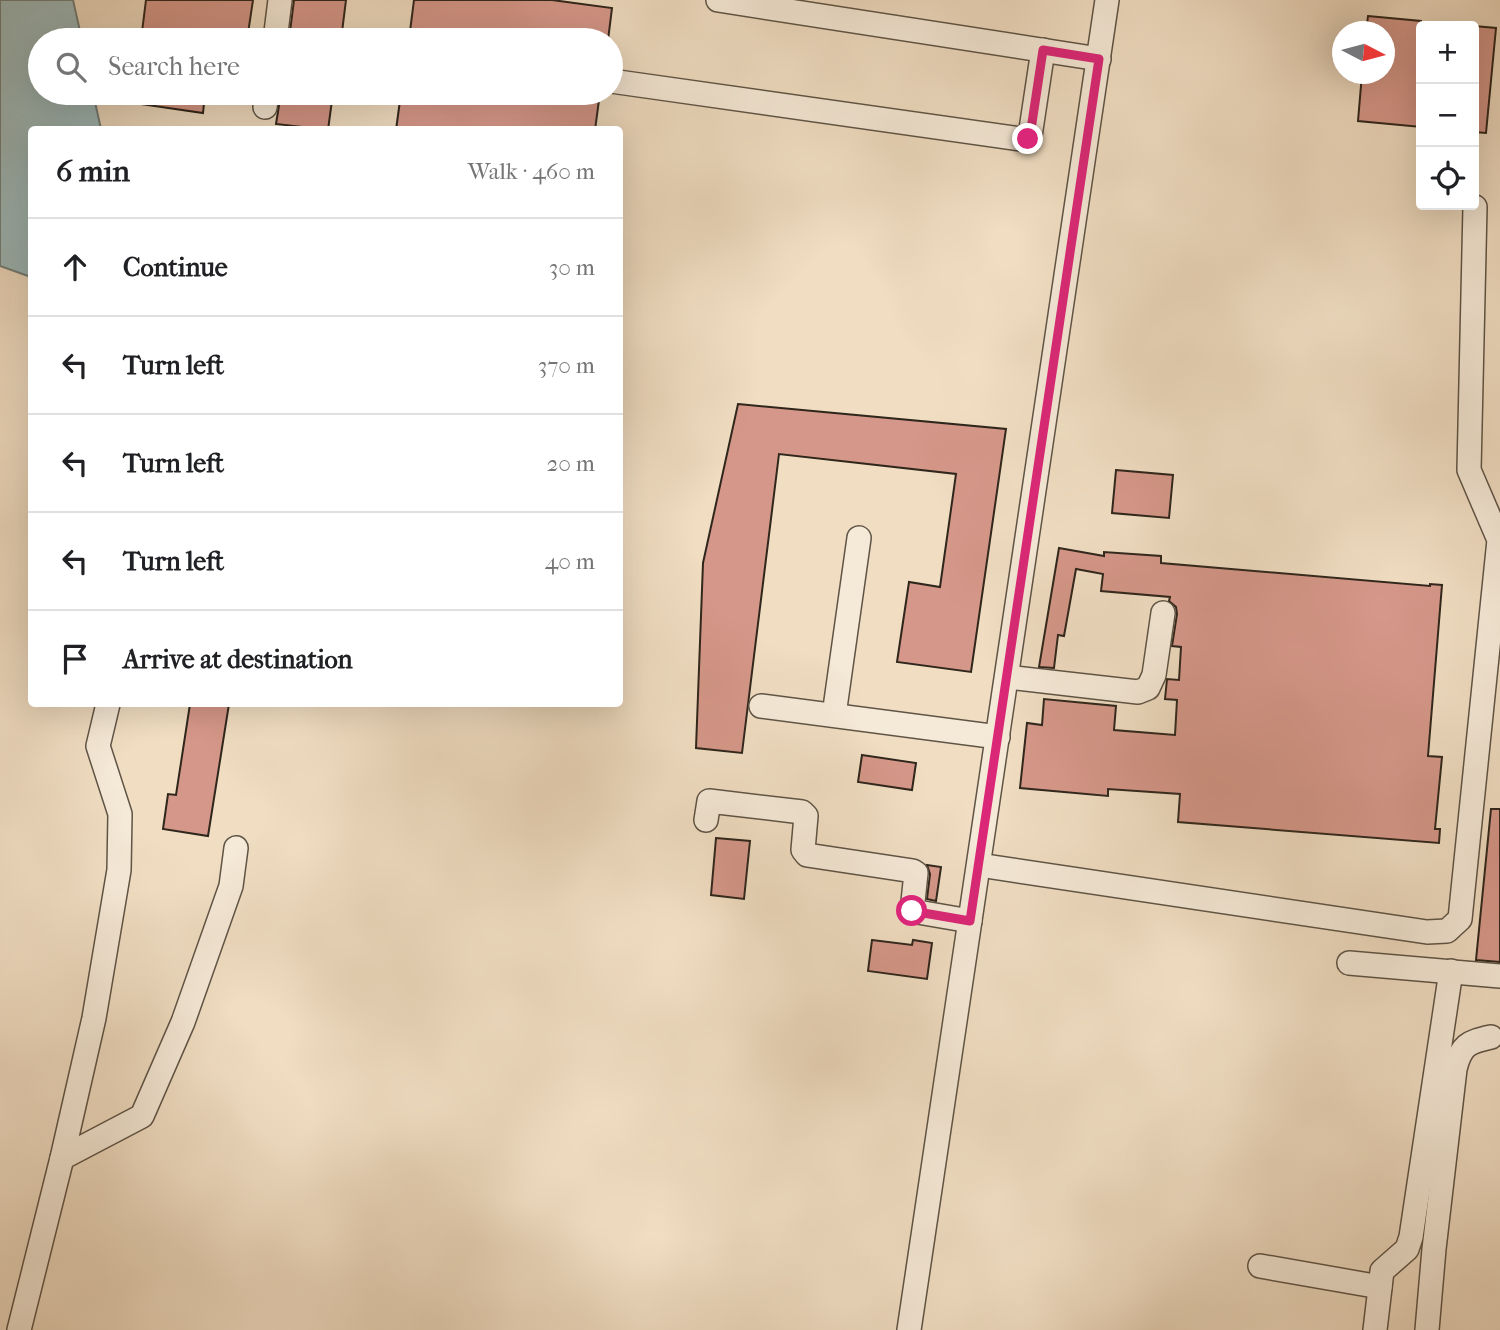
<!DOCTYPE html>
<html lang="en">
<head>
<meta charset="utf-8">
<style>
	:root { --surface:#fff; --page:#f2f2f2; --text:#202124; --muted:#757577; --line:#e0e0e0 }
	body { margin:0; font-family:"IM FELL French Canon",serif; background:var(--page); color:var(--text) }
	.controls { position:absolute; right:21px; top:21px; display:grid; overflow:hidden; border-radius:7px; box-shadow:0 7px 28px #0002 }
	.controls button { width:63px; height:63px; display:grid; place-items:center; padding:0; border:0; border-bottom:2px solid var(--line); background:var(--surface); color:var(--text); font:35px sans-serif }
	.compass { position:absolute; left:1332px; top:21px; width:63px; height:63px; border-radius:50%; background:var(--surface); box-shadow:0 7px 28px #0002; rotate:96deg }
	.stop { position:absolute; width:21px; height:21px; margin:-16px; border:5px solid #db2777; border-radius:50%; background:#fff }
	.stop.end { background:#db2777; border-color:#fff; box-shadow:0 2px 7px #0008 }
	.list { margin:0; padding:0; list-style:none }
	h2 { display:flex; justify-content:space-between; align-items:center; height:91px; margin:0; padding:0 28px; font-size:30px }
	h2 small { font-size:23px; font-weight:400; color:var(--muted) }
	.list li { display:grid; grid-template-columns:46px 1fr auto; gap:21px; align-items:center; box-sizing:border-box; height:98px; padding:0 28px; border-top:2px solid var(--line) }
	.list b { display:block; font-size:26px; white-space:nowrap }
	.list em { font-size:23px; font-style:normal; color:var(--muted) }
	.icon { flex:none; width:38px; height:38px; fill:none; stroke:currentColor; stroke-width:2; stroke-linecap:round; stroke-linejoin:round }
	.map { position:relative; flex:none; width:1500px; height:1330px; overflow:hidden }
	.search { position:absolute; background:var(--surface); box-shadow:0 7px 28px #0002; left:28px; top:28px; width:595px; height:77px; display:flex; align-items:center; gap:18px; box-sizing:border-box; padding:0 24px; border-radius:38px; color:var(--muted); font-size:26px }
	.panel { position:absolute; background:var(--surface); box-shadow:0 7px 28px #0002; left:28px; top:126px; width:595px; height:581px; border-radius:7px }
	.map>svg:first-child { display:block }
	.water { fill:#9dbabb; stroke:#717f7b; stroke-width:2 }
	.building { fill:#d59789; stroke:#2f261c; stroke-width:2 }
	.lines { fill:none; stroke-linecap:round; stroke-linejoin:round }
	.minor-casing { stroke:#5f5446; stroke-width:26 }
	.minor { stroke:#f5e9d7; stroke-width:23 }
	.route { stroke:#db2777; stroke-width:9 }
</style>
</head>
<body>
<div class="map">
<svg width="1500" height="1330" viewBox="0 0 1500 1330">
	<rect width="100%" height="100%" fill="#f0ddc2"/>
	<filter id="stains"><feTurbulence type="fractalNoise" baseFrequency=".00286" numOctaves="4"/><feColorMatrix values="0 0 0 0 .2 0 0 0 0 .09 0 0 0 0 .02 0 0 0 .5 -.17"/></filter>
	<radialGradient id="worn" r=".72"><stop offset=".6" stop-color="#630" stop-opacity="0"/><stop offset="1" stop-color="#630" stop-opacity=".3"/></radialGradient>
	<polygon class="water" points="0,0 73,0 82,40 40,40 40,93 93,93 101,129 32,130 31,277 0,266"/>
	<g class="building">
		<polygon points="146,0 253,0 247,40 141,40"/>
		<polygon points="294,0 346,0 341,40 289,40"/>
		<polygon points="414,0 552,0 612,8 608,40 419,40 409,39"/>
		<polygon points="1368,16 1421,21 1421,127 1358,121 1362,74 1384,74 1384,32 1366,32"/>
		<polygon points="1474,26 1496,28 1486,133 1474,132"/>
		<polygon points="114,93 205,93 203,113 113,100"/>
		<polygon points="281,93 333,93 328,130 276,124"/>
		<polygon points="401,93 547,93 599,100 595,130 396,130"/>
		<polygon points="738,404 1006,429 971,672 897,662 909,582 940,587 956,474 779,454 742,753 696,748 703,563"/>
		<polygon points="1116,470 1173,475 1169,518 1112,513"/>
		<polygon points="1059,548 1104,556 1104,552 1161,556 1161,563 1430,586 1430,584 1442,585 1428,756 1442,757 1435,829 1440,829 1439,843 1178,822 1180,794 1108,789 1108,796 1020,788 1027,723 1042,725 1044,699 1116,706 1114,730 1175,735 1177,700 1165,699 1167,679 1179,680 1181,647 1172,646 1177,614 1176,607 1169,601 1170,597 1101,591 1103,574 1076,569 1064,636 1058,635 1054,668 1039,667"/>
		<polygon points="190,704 229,704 208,836 163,829 168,794 176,795"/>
		<polygon points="862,755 916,763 912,790 858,782"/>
		<polygon points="1491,809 1500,809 1500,962 1476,960"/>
		<polygon points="716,838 750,841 744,899 711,895"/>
		<polygon points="927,865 941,867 936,901 927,899 930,874"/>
		<polygon points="872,940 912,945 913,940 932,943 927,979 868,971"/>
	</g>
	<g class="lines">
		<defs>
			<g id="minor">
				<polyline points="718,0 1099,59"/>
				<polyline points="275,40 280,0"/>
				<polyline points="611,81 1028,140 1030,136 1043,50"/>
				<polyline points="265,107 267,93"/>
				<polyline points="1007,677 1138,692 1148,688 1154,675 1163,613"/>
				<polyline points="761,706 998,737"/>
				<polyline points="834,715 859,538"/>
				<polyline points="706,820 709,801 802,812 806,816 803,850 807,855 913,871 916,873 912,911 970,921"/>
				<polyline points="979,865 1427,932 1447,931 1460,919 1499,540 1469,470 1475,207"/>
				<polyline points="1349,963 1500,976"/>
				<polyline points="62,1158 94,1018 119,870 120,814 98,746 108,704"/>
				<polyline points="1260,1266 1380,1287"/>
				<polyline points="19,1330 62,1158 142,1116 183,1022 231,886 236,848"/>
				<polyline points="909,1330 1107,0"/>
				<polyline points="1375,1330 1382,1271 1407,1249 1411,1237 1451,971"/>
				<path d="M1427 1330 1434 1249 1455 1069C1461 1045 1468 1042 1491 1037"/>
			</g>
		</defs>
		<use href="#minor" class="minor-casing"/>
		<use href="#minor" class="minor"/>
	</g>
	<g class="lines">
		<polyline class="route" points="912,911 970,921 1099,59 1043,50 1030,136 1028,139"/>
	</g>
	<rect width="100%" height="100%" filter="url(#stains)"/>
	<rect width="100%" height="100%" fill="url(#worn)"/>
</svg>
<div class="controls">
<button>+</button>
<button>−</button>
<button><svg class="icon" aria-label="locate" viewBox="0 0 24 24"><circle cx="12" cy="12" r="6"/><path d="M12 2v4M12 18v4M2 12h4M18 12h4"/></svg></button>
</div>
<svg class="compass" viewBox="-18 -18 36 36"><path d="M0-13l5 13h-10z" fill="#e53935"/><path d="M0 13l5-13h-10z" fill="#757577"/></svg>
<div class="stop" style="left:912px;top:911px"></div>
<div class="stop end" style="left:1028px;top:139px"></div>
<div class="search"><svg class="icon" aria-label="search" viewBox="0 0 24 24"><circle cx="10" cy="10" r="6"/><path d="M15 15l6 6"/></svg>Search here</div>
<section class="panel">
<h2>6 min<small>Walk · 460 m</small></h2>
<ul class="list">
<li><svg class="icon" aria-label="ahead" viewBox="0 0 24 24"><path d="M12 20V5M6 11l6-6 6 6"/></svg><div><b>Continue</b></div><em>30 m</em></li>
<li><svg class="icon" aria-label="left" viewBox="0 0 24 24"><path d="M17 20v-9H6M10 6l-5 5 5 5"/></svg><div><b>Turn left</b></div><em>370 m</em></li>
<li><svg class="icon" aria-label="left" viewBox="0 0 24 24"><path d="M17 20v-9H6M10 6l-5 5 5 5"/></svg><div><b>Turn left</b></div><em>20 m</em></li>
<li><svg class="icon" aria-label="left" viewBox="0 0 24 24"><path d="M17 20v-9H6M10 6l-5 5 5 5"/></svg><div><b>Turn left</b></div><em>40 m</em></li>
<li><svg class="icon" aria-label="arrive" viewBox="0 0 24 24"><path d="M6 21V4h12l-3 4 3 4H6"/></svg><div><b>Arrive at destination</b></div></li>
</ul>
</section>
</div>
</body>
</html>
